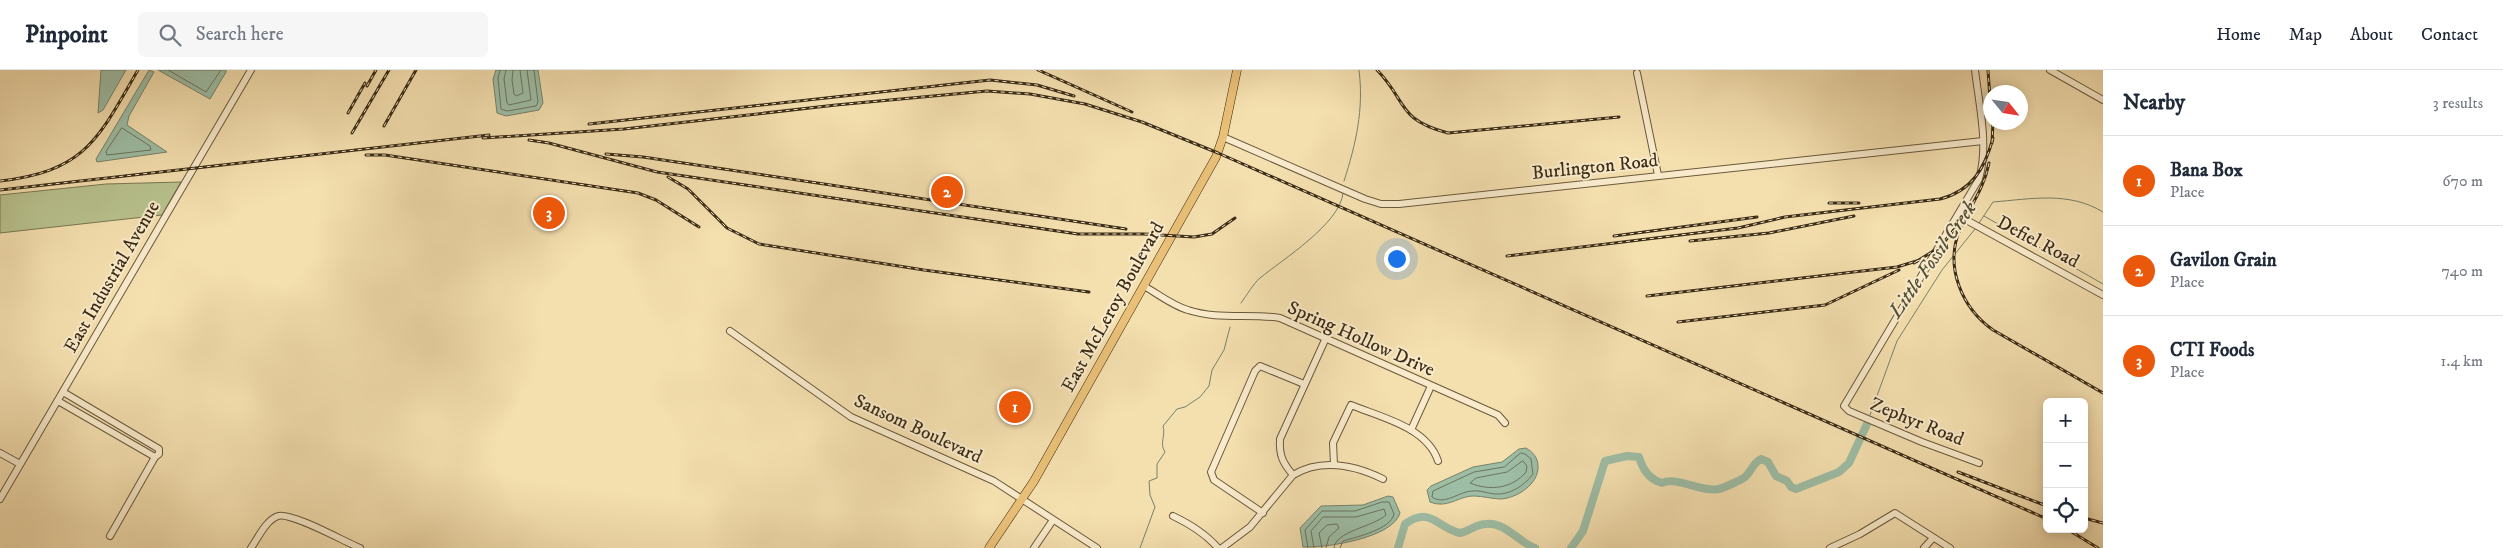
<!DOCTYPE html>
<html lang="en">
<head>
<meta charset="utf-8">
<style>
	:root { --surface:#fff; --page:#f6f6f7; --text:#1f2937; --muted:#747a83; --line:#e0e1e3; --accent:#ea580c }
	body { margin:0; font-family:"IM FELL DW Pica",serif; background:var(--page); color:var(--text) }
	.controls { position:absolute; right:15px; bottom:15px; display:grid; overflow:hidden; border-radius:8px; box-shadow:0 2px 12px #0003 }
	.controls button { width:45px; height:45px; display:grid; place-items:center; padding:0; border:0; border-bottom:1px solid var(--line); background:var(--surface); color:var(--text); font:25px sans-serif }
	.compass { position:absolute; left:1983px; top:15px; width:45px; height:45px; border-radius:50%; background:var(--surface); box-shadow:0 2px 12px #0003; rotate:120deg }
	.you { position:absolute; left:1396px; top:188px; width:18px; height:18px; margin:-12px; border:4px solid #fff; border-radius:50%; background:#1a73e8; box-shadow:0 0 0 8px #1a73e833 }
	.badge { display:grid; place-items:center; width:32px; height:32px; border-radius:50%; background:var(--accent); color:#fff; font-size:16px; font-weight:700 }
	.pin { position:absolute; translate:-50% -50%; border:2px solid #fff; box-shadow:0 1px 5px #0006 }
	.list { margin:0; padding:0; list-style:none }
	h2 { display:flex; justify-content:space-between; align-items:center; height:65px; margin:0; padding:0 20px; font-size:21px }
	h2 small { font-size:16px; font-weight:400; color:var(--muted) }
	.list li { display:grid; grid-template-columns:32px 1fr auto; gap:15px; align-items:center; box-sizing:border-box; height:90px; padding:0 20px; border-top:1px solid var(--line) }
	.list b { display:block; font-size:19px; white-space:nowrap }
	.list p { margin:0; font-size:16px; white-space:nowrap; color:var(--muted) }
	.list em { font-size:16px; font-style:normal; color:var(--muted) }
	.icon { flex:none; width:28px; height:28px; fill:none; stroke:currentColor; stroke-width:2; stroke-linecap:round; stroke-linejoin:round }
	.map { position:relative; flex:none; width:2103px; height:478px; overflow:hidden }
	header { display:flex; align-items:center; gap:30px; box-sizing:border-box; height:70px; padding:0 25px; background:var(--surface); border-bottom:1px solid var(--line) }
	header strong { font-size:24px }
	nav { display:flex; gap:28px; margin-inline-start:auto; font-size:18px }
	.search { width:350px; height:45px; background:var(--page); display:flex; align-items:center; gap:12px; box-sizing:border-box; padding:0 18px; border-radius:8px; color:var(--muted); font-size:19px }
	main { display:flex }
	aside { flex:1; background:var(--surface) }
	.map>svg:first-child { display:block }
	.green { fill:#b8c28e; stroke:#7a7752 }
	.water { fill:#9dbda5; stroke:#76836b }
	.lines { fill:none; stroke-linecap:round; stroke-linejoin:round }
	.shore { stroke:#6c745d; stroke-width:1 }
	.stream { stroke:#76836b; stroke-width:1 }
	.river { stroke:#9dbda5; stroke-width:8 }
	.minor-casing { stroke:#6a593c; stroke-width:8 }
	.major-casing { stroke:#3c2c15; stroke-width:9 }
	.minor { stroke:#f8eacb; stroke-width:6 }
	.major { stroke:#eac078; stroke-width:8 }
	.rail-casing { stroke:#3c2c15; stroke-width:3 }
	.rail { stroke:#f8eacb; stroke-width:1; stroke-dasharray:4; stroke-linecap:butt }
	.labels { text-anchor:middle; dominant-baseline:central; stroke-width:4; stroke-linejoin:round; paint-order:stroke }
	.street-label { font-size:19px; fill:#3c2c15; stroke:#f8eacb }
	.water-label { font-size:20px; font-style:italic; fill:#545039; stroke:#f8eacb }
</style>
</head>
<body>
<header>
<strong>Pinpoint</strong>
<div class="search"><svg class="icon" aria-label="search" viewBox="0 0 24 24"><circle cx="10" cy="10" r="6"/><path d="M15 15l6 6"/></svg>Search here</div>
<nav><a>Home</a><a>Map</a><a>About</a><a>Contact</a></nav>
</header>
<main>
<div class="map">
<svg width="2103" height="478" viewBox="0 0 2103 478">
	<rect width="100%" height="100%" fill="#f4dfaf"/>
	<filter id="stains"><feTurbulence type="fractalNoise" baseFrequency=".004" numOctaves="4"/><feColorMatrix values="0 0 0 0 .2 0 0 0 0 .09 0 0 0 0 .02 0 0 0 .5 -.17"/></filter>
	<radialGradient id="worn" r=".72"><stop offset=".6" stop-color="#630" stop-opacity="0"/><stop offset="1" stop-color="#630" stop-opacity=".3"/></radialGradient>
	<polygon class="green" points="181,112 162,145 0,163 0,125 106,114"/>
	<g class="water">
		<polygon points="101,0 126,0 103,40 98,43"/>
		<polygon points="149,0 154,2 129,46 127,55 167,82 97,92 96,89"/>
		<polygon points="158,0 226,0 226,2 210,29"/>
		<polygon points="496,0 538,0 543,33 539,40 506,46 497,43 493,9"/>
		<path d="M1526 378C1533 382 1538 388 1538 396 1539 414 1517 428 1501 429 1492 429 1483 426 1474 426 1458 426 1448 439 1430 432L1427 420 1431 416 1473 397 1502 392 1519 379Z"/>
		<path d="M1388 426 1393 427 1400 443C1393 468 1326 478 1303 477L1300 458 1321 436 1363 435Z"/>
	</g>
	<g class="lines">
		<g class="shore">
			<polyline points="168,0 206,22 221,0"/>
			<polyline points="500,0 498,8 501,39 507,41 536,36 538,32 534,0"/>
			<polyline points="506,0 504,9 507,33 509,35 531,30 527,0"/>
			<polyline points="513,0 512,10 514,24 516,26 523,23 520,0"/>
			<polygon points="122,58 150,76 151,80 107,85 106,82"/>
			<path d="M1521 383 1525 384 1531 389 1533 404C1525 415 1510 425 1496 424 1489 424 1481 420 1473 421 1459 421 1445 436 1432 427L1433 421 1474 402 1504 397Z"/>
			<path d="M1523 391 1527 396 1526 402C1512 419 1489 421 1470 413L1476 408 1507 402Z"/>
			<path d="M1308 478 1305 460 1322 441H1355L1382 432H1389L1394 444C1391 459 1357 467 1343 471L1340 478"/>
			<path d="M1314 478 1311 461 1323 447H1356L1384 439 1386 445C1373 457 1335 461 1334 478"/>
			<polyline points="1322,478 1319,463 1327,455 1337,454 1339,458 1329,467 1326,478"/>
		</g>
		<g class="stream">
			<path d="M1344 111C1356 74 1364 39 1359 0"/>
			<polyline points="1984,146 2103,214"/>
			<path d="M1979 153 1993 132C2031 129 2069 121 2103 142"/>
			<path d="M1241 233C1247 225 1253 214 1260 208 1282 190 1341 153 1343 123"/>
			<polyline points="1870,345 1897,271 1942,200 1975,159"/>
			<path d="M1140 478 1155 437 1150 425 1149 411 1157 408V394L1165 382C1159 373 1166 366 1163 356L1177 339 1185 337 1200 327 1209 316 1212 300 1224 280 1230 257"/>
		</g>
		<g class="river">
			<path d="M1398 478 1405 454C1431 436 1436 457 1460 463 1470 461 1476 454 1486 454 1506 452 1518 472 1535 478"/>
			<path d="M1571 478 1583 461 1605 391 1627 386 1639 387C1643 400 1649 409 1662 413 1677 406 1702 423 1719 419 1723 418 1744 409 1746 406 1752 400 1753 393 1761 389L1768 392 1776 406 1787 411 1791 417 1796 419 1839 402 1849 393 1867 354"/>
		</g>
		<defs>
			<g id="minor">
				<path d="M1975 0C1979 35 1989 75 1979 109L1844 336 1849 341 1922 372 1979 393"/>
				<polyline points="2050,0 2103,30"/>
				<polyline points="1637,3 1658,105"/>
				<polyline points="1223,67 1365,129 1381,134 1399,134 1983,71"/>
				<polyline points="1959,146 2103,225"/>
				<path d="M1144 216C1158 224 1173 236 1188 240 1218 250 1250 243 1280 248L1498 345 1505 353"/>
				<polyline points="730,261 851,347 994,411 1097,478"/>
				<polyline points="63,322 159,379 159,384 155,387 110,466"/>
				<polyline points="58,331 155,387"/>
				<polyline points="1411,360 1431,316"/>
				<polyline points="0,383 20,394"/>
				<path d="M1334 395 1333 373 1351 335C1380 347 1427 357 1438 391"/>
				<path d="M1293 405C1283 393 1279 386 1280 369L1325 270"/>
				<polyline points="0,429 251,0"/>
				<polyline points="1263,443 1214,410 1211,402 1255,301 1260,296 1304,314"/>
				<path d="M1173 446C1190 454 1205 463 1218 478"/>
				<path d="M251 478C258 468 266 450 278 446 291 442 343 471 360 478"/>
				<polyline points="1034,478 1053,450"/>
				<path d="M1222 478 1250 457 1293 405C1322 388 1354 395 1383 409"/>
				<polyline points="1830,478 1860,464 1895,443 1950,478"/>
				<polyline points="1924,478 1933,468"/>
			</g>
			<polyline id="major" points="989,478 1034,411 1216,87 1223,67 1237,0"/>
		</defs>
		<use href="#minor" class="minor-casing"/>
		<use href="#major" class="major-casing"/>
		<use href="#minor" class="minor"/>
		<use href="#major" class="major"/>
		<defs>
			<g id="rail">
				<polyline points="1038,0 1132,42"/>
				<path d="M1377 0C1408 32 1396 49 1448 63L1619 47"/>
				<polyline points="1988,0 1990,28"/>
				<polyline points="367,16 376,0"/>
				<polyline points="348,43 365,13"/>
				<polyline points="589,54 990,10 1037,15 1074,26"/>
				<polyline points="384,56 416,0"/>
				<polyline points="352,63 389,0"/>
				<polyline points="483,68 624,59 836,35 987,21 1030,24 1085,34 1142,52 1218,83 2047,449"/>
				<polyline points="529,70 549,73 657,102 1078,164 1144,164 1194,167 1212,164 1235,148"/>
				<polyline points="1992,73 1993,52"/>
				<polyline points="606,84 643,87 1126,159"/>
				<polyline points="366,85 385,85 638,123 656,130 699,157"/>
				<path d="M1989 93C1984 119 1970 136 1960 159 1944 197 1962 238 1993 260L2103 323"/>
				<polyline points="668,107 688,119 727,158 759,174 924,200 1089,222"/>
				<path d="M0 111C86 101 98 69 138 0"/>
				<polyline points="0,120 489,65"/>
				<polyline points="1829,133 1859,133"/>
				<polyline points="1614,166 1757,147"/>
				<polyline points="1690,171 1769,163 1854,146"/>
				<path d="M1507 186 1738 158 1785 147 1940 129C1972 121 1985 98 1993 68"/>
				<polyline points="1914,193 1940,177 1957,156"/>
				<polyline points="1647,226 1897,197 1920,190"/>
				<polyline points="1678,252 1825,235 1899,200"/>
				<polyline points="1958,402 2047,436"/>
				<polyline points="2084,448 2103,453"/>
				<polyline points="2067,459 2098,478"/>
			</g>
		</defs>
		<use href="#rail" class="rail-casing"/>
		<use href="#rail" class="rail"/>
	</g>
	<g class="labels">
		<g class="street-label">
			<text transform="translate(1595 97) rotate(-6)">Burlington Road</text>
			<text transform="translate(2038 172) rotate(28)">Defiel Road</text>
			<text transform="translate(112 207) rotate(-60)">East Industrial Avenue</text>
			<text transform="translate(1113 237) rotate(-61)">East McLeroy Boulevard</text>
			<text transform="translate(1361 269) rotate(24)">Spring Hollow Drive</text>
			<text transform="translate(1917 352) rotate(22)">Zephyr Road</text>
			<text transform="translate(918 359) rotate(25)">Sansom Boulevard</text>
		</g>
		<g class="water-label">
			<text transform="translate(1933 190) rotate(-55)">Little Fossil Creek</text>
		</g>
	</g>
	<rect width="100%" height="100%" filter="url(#stains)"/>
	<rect width="100%" height="100%" fill="url(#worn)"/>
</svg>
<div class="controls">
<button>+</button>
<button>−</button>
<button><svg class="icon" aria-label="locate" viewBox="0 0 24 24"><circle cx="12" cy="12" r="6"/><path d="M12 2v4M12 18v4M2 12h4M18 12h4"/></svg></button>
</div>
<svg class="compass" viewBox="-18 -18 36 36"><path d="M0-13l5 13h-10z" fill="#e53935"/><path d="M0 13l5-13h-10z" fill="#747a83"/></svg>
<div class="you"></div>
<div class="pin badge" style="left:1015px;top:337px">1</div>
<div class="pin badge" style="left:947px;top:122px">2</div>
<div class="pin badge" style="left:549px;top:143px">3</div>
</div>
<aside>
<h2>Nearby<small>3 results</small></h2>
<ul class="list">
<li><span class="badge">1</span><div><b>Bana Box</b><p>Place</p></div><em>670 m</em></li>
<li><span class="badge">2</span><div><b>Gavilon Grain</b><p>Place</p></div><em>740 m</em></li>
<li><span class="badge">3</span><div><b>CTI Foods</b><p>Place</p></div><em>1.4 km</em></li>
</ul>
</aside>
</main>
</body>
</html>
